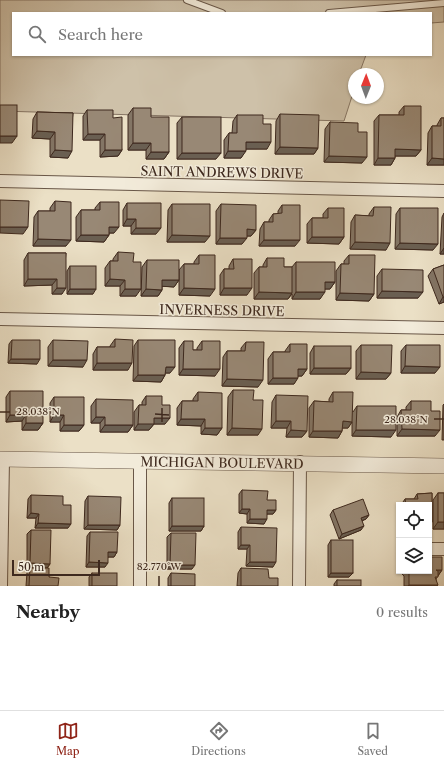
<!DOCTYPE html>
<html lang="en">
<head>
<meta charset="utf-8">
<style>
	:root { --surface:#fff; --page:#f2f2f2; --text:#222; --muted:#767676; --line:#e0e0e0; --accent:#8f2418 }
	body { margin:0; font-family:"Libre Caslon Text",serif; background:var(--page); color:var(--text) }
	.controls { position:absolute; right:12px; bottom:12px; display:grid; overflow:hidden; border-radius:0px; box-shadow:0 1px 3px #0004 }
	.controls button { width:36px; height:36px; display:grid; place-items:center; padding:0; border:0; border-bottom:1px solid var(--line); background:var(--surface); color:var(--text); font:20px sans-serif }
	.compass { position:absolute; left:348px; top:68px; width:36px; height:36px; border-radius:50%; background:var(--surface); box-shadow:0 1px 3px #0004; rotate:1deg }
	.scale { position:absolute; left:12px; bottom:10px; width:88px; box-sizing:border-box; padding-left:4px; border:2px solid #3e291e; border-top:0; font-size:11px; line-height:14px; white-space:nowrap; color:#3e291e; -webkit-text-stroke:3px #f2ebda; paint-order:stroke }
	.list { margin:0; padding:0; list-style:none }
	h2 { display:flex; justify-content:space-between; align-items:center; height:52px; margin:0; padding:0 16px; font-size:17px }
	h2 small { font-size:13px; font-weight:400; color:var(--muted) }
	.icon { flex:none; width:22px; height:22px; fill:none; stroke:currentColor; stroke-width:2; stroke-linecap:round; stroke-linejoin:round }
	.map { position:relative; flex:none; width:444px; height:586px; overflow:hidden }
	.search { position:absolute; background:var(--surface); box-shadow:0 1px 3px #0004; left:12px; right:12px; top:12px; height:44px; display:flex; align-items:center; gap:10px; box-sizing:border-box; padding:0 14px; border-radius:0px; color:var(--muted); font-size:15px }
	.sheet { height:124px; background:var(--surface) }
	nav { display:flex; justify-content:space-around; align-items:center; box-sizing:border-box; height:56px; border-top:1px solid var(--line); background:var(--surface); font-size:11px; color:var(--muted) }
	nav a { display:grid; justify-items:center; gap:2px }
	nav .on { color:var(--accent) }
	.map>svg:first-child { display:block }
	.green { fill:#cec1a9; stroke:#867564 }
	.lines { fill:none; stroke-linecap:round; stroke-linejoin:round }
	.service-casing { stroke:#695748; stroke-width:8 }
	.minor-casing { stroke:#695748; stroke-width:14 }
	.tertiary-casing { stroke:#695748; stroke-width:16 }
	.service { stroke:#f2ebda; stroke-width:6 }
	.minor { stroke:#f2ebda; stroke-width:12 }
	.tertiary { stroke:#f2ebda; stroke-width:15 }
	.wall { fill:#837565; stroke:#3e291e }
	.shaded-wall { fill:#6a5f52; stroke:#3e291e }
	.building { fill:#988875; stroke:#3e291e }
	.ticks { fill:none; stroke:#3e291e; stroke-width:1.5 }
	.labels { text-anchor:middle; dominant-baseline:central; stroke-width:3; stroke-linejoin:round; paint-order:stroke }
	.street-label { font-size:13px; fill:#3e291e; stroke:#f2ebda }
	.ticks-label { font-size:10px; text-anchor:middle; fill:#3e291e; stroke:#f2ebda; stroke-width:3; stroke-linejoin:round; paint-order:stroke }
</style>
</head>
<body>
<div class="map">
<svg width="444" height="586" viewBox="0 0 444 586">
	<rect width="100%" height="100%" fill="#ebe0c6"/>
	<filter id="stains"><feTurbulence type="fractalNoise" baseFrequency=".005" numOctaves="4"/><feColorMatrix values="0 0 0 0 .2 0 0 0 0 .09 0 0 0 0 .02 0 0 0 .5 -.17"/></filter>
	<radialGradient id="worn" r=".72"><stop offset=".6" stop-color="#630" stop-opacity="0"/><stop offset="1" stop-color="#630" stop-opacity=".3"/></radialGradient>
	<polygon class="green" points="0,0 444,0 444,22 431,23 431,13 13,13 13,55 366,55 359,74 354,74 354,90 344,121 0,111"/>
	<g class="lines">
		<defs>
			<g id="service">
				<polyline points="187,0 222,13"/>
				<polyline points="329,13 444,3"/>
			</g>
			<g id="minor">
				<polyline points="0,181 444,191"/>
				<polyline points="0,319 444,328"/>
				<polyline points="429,549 444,549"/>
				<polyline points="1,586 3,459"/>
				<polyline points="140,586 140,461"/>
				<polyline points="299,586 300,462"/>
			</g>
			<g id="tertiary">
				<path id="s1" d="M0 459 444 466"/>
			</g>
		</defs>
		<use href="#service" class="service-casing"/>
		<use href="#minor" class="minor-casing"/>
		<use href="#tertiary" class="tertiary-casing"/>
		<use href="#service" class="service"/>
		<use href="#minor" class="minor"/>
		<use href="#tertiary" class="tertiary"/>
	</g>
	<g class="wall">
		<polygon points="404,106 421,150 416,156 395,156 395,158 391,165 374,165 374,121 379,115 399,115 399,112"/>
		<polygon points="133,108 151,117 169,152 164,159 146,159 146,150 128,150 128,115"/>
		<polygon points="87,110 113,118 122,150 118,156 100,157 100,140 83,140 83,116"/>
		<polygon points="37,112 73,113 68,158 50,157 50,139 32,138 33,119"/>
		<polygon points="280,114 318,148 314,154 275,154 276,121"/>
		<polygon points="237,115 263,124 267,149 246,149 241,158 224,158 224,140 229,133 232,133 233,121"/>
		<polygon points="182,117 216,159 177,159 177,123"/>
		<polygon points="441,118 444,118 444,165 427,165 428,133 432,126 437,126 437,125"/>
		<polygon points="330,122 358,132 362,163 324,162 325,129"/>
		<polygon points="55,201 66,246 33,246 34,217 38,211 50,211 50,208"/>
		<polygon points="100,202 114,233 109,233 109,235 104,242 76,241 76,217 81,210 95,210 95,208"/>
		<polygon points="127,203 156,234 131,234 131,226 123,226 123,210"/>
		<polygon points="172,204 205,242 167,242 168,210"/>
		<polygon points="221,204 256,230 251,236 247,236 242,244 216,244 216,211"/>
		<polygon points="282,205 295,246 259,246 260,229 264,222 269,222 269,220 273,214 278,214 278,211"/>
		<polygon points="374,207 386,250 350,249 351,222 355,215 369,216 369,214"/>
		<polygon points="328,208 344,237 339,244 307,243 307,224 312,218 323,218 323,214"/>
		<polygon points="400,208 433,250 395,249 396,214"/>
		<polygon points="444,213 444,254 440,254 442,217"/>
		<polygon points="118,252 133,262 136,296 120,296 120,286 105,286 105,268 110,261 113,261 113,259"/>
		<polygon points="28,253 66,253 62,294 52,294 52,285 24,286 24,260"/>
		<polygon points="199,255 210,296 179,295 179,270 184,264 194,264 194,262"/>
		<polygon points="349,255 374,294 369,301 336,300 336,271 341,264 344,264 344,261"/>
		<polygon points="267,258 284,267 292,267 296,262 335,282 330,289 325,289 320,299 292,299 292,294 288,299 254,299 254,273 259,267 263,267 263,265"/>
		<polygon points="233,259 247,295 220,295 220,275 224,269 229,269 229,266"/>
		<polygon points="147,260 179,280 174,287 162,286 162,290 158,296 141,296 142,267"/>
		<polygon points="444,265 444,302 439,304 428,276 433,269"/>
		<polygon points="70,266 93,294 67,294 67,271"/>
		<polygon points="382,269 418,298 377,298 377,276"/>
		<polygon points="115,339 128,370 93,370 93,354 97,347 110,347 110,346"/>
		<polygon points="12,340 37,364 8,363 9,344"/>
		<polygon points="53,340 83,367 48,366 48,347"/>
		<polygon points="138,340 170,373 165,373 165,375 161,382 133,381 134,346"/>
		<polygon points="184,341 193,350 197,350 197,348 202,341 215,376 179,375 179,348"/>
		<polygon points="246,342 258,387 222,386 223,357 227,351 241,351 241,348"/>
		<polygon points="290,344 307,369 302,376 298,376 294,384 268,384 268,359 273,352 285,352 285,351"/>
		<polygon points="361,345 391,373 386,379 356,379 356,351"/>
		<polygon points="406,345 435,373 401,373 401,351"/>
		<polygon points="314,346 351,368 346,374 310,374 310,353"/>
		<polygon points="233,390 253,400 258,435 227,435 228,397"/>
		<polygon points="10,391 43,423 38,430 22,430 22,421 6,422 6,397"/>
		<polygon points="198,392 222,428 217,435 201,434 201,426 177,425 177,408 182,401 193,401 193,399"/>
		<polygon points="333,392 353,412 357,406 391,437 352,436 352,422 348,428 342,428 342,431 338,438 309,437 309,408 314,401 329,402 329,399"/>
		<polygon points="276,395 307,431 302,437 286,437 287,428 271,428 272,402"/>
		<polygon points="146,396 162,405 165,424 154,424 149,430 134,430 134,412 139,405 142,405 142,402"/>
		<polygon points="54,397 84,425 79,431 60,431 60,422 50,422 50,403"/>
		<polygon points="96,399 133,425 128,432 100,432 100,423 91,423 91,406"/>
		<polygon points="411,401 431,411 435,436 397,436 397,417 401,410 406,410 406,407"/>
		<polygon points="444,404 444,440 442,440 443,405"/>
		<polygon points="242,490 267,500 276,510 273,514 267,514 264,524 247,523 247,514 239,513 239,494"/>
		<polygon points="432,493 432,522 429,526 429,505 401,505 405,499 414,499 417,494"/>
		<polygon points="438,493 444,493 444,529 433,529 433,500"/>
		<polygon points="31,495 68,528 35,528 36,518 27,518 28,499"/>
		<polygon points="88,496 120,525 117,530 84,529 85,501"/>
		<polygon points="172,498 204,526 201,531 169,531 169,503"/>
		<polygon points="333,510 369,515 366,519 362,521 361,530 339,539 330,515"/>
		<polygon points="241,527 273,567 246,566 247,549 238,549 238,532"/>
		<polygon points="31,530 50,564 47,568 49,577 58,586 26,586 27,572 30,568 27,568 27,534"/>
		<polygon points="90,532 117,552 114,557 108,557 105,567 86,567 87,536"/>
		<polygon points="171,533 192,569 167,569 167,537"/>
		<polygon points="331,540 353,573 349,577 328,577 328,545"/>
		<polygon points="241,568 269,578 278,586 237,586 238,573"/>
		<polygon points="442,570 436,579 437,586 404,586 404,576 400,572 400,571"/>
		<polygon points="92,573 117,586 89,586 89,577"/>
		<polygon points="171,573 195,586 168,586 168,578"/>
		<polygon points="337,580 361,586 334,586 334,584"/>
	</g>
	<g class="shaded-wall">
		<polygon points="37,131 55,132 50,139 32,138"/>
		<polygon points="88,134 105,134 100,140 83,140"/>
		<polygon points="0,136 17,136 12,143 0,143"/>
		<polygon points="246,142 271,142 267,149 241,149"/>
		<polygon points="133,143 151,143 146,150 128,150"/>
		<polygon points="280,147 318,148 314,154 275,154"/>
		<polygon points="395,149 421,150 416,156 391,156"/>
		<polygon points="55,150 72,151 68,158 50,157"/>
		<polygon points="105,150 122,150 118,156 100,157"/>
		<polygon points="228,151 246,151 241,158 224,158"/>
		<polygon points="151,152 169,152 164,159 146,159"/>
		<polygon points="182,153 221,153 216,159 177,159"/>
		<polygon points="329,156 367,157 362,163 324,162"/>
		<polygon points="378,158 395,158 391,165 374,165"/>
		<polygon points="432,158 444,159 444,165 427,165"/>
		<polygon points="127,219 136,219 131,226 123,226"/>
		<polygon points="0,227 28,227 23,234 0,233"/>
		<polygon points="109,227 119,227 114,233 104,233"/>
		<polygon points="136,228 161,228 156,234 131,234"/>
		<polygon points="247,229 256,230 251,236 242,236"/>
		<polygon points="81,235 109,235 104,242 76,241"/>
		<polygon points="172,235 210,236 205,242 167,242"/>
		<polygon points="312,237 344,237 339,244 307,243"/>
		<polygon points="220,238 247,238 242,244 216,244"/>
		<polygon points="38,239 71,240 66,246 33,246"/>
		<polygon points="264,240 300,240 295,246 259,246"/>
		<polygon points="355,242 390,243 386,250 350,249"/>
		<polygon points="400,243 438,244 433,250 395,249"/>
		<polygon points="444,248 444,254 440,254"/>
		<polygon points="28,279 57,279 52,285 24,286"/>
		<polygon points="110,279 125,280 120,286 105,286"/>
		<polygon points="162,280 179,280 174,287 158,286"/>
		<polygon points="325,282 335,282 330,289 321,289"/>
		<polygon points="57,288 66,288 62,294 52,294"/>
		<polygon points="184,288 215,289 210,296 179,295"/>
		<polygon points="224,288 252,288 247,295 220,295"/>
		<polygon points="70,289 96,289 93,294 67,294"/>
		<polygon points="125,289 141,289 136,296 120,296"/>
		<polygon points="146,289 162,290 158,296 141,296"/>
		<polygon points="382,291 423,292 418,298 377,298"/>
		<polygon points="259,292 292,293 288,299 254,299"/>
		<polygon points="296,292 325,292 320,299 292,299"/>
		<polygon points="340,293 374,294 369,301 336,300"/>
		<polygon points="443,297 444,297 444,302 439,304"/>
		<polygon points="11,359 40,359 37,364 8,363"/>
		<polygon points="53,360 87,360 83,367 48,366"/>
		<polygon points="97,363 132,363 128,370 93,370"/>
		<polygon points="405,366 440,367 435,373 401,373"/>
		<polygon points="166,367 175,367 170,373 161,373"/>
		<polygon points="314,368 351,368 346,374 310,374"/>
		<polygon points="183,369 220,369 215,376 179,375"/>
		<polygon points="298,369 307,369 302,376 294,376"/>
		<polygon points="361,372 391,373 386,379 356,379"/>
		<polygon points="138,375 165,375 161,382 133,381"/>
		<polygon points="273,378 298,378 294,384 268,384"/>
		<polygon points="227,379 263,380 258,387 222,386"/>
		<polygon points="10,415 26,415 22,421 6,422"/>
		<polygon points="54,415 64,415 60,422 50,422"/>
		<polygon points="96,417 105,417 100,423 91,423"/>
		<polygon points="154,418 170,418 165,424 154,424 149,430 134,430 138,424"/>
		<polygon points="181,419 205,419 201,426 177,425"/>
		<polygon points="276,421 291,421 287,428 271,428"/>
		<polygon points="343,421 352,422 348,428 338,428"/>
		<polygon points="26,423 43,423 38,430 22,430"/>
		<polygon points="64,425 84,425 79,431 60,431"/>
		<polygon points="105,425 133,425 128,432 100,432"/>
		<polygon points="205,428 222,428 217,435 201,434"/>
		<polygon points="232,428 262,429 258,435 227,435"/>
		<polygon points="402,429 440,430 435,436 397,436"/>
		<polygon points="291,430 307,431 302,437 286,437"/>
		<polygon points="356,430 396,430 391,437 352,436"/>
		<polygon points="313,431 342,431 338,438 309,437"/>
		<polygon points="242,509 250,509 247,514 239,513"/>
		<polygon points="267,510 276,510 273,514 264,514"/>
		<polygon points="31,513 39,514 36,518 27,518"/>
		<polygon points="369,515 366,519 358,522 361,518"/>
		<polygon points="250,519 267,519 264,524 247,523"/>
		<polygon points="429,522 432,522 429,526"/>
		<polygon points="438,522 444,522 444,529 433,529"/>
		<polygon points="38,523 71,524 68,528 35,528"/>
		<polygon points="88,525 120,525 117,530 84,529"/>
		<polygon points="172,526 204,526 201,531 169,531"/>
		<polygon points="364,526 361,530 339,539 342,534"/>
		<polygon points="241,545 250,545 247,549 238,549"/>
		<polygon points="108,552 117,552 114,557 105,557"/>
		<polygon points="89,562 108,563 105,567 86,567"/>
		<polygon points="250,562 276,562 273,567 246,566"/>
		<polygon points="30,563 50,564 47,568 27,568"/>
		<polygon points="170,565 195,565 192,569 167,569"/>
		<polygon points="436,570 442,570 437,577"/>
		<polygon points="331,573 353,573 349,577 328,577"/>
		<polygon points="409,585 438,585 437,586 408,586"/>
	</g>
	<g class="building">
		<rect x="0" y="105" width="17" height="31"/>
		<polygon points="404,106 421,106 421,150 395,149 395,158 378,158 379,115 404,115"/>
		<polygon points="133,108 151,108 151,117 169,117 169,152 151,152 151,143 133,143"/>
		<polygon points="87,110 113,110 113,118 122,117 122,150 105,150 105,134 88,134"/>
		<polygon points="37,112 73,113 72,151 55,150 55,132 37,131"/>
		<polygon points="280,114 319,115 318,148 280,147"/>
		<polygon points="237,115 263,115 263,124 271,124 271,142 246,142 246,151 228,151 229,133 237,133"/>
		<rect x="182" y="117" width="39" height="36"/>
		<polygon points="441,118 444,118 444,159 432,158 432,126 441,126"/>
		<polygon points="330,122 358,123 358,132 367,132 367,157 329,156"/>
		<polygon points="0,200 29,201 28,227 0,227"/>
		<polygon points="55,201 71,202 71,240 38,239 38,211 55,211"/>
		<polygon points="100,202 119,202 119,227 109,227 109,235 81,235 81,210 100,210"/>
		<polygon points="127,203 161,203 161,228 136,228 136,219 127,219"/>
		<polygon points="172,204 210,204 210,236 172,235"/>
		<polygon points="221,204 256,205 256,230 247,229 247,238 220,238"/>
		<polygon points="282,205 300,205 300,240 264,240 264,222 273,222 273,214 282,213"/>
		<polygon points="374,207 391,207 390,243 355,242 355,215 373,216"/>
		<polygon points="328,208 344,208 344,237 312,237 312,218 328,218"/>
		<polygon points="400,208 438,208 438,244 400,243"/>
		<polygon points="118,252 134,253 133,262 141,262 141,289 125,289 125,280 110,279 110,261 118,261"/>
		<polygon points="28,253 66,253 66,288 57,288 57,279 28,279"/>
		<polygon points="199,255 215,255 215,289 184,288 184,264 199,264"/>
		<polygon points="349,255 375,255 374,294 340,293 341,264 349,264"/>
		<polygon points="267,258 284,258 284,267 292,267 292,293 259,292 259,267 267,267"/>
		<polygon points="233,259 252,259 252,288 224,288 224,269 234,269"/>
		<polygon points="147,260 179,260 179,280 162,280 162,290 146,289"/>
		<polygon points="296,262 335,262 335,282 325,282 325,292 296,292"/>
		<polygon points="444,265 444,297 443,297 433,269"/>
		<rect x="70" y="266" width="26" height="23"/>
		<polygon points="382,269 423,270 423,292 382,291"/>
		<polygon points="115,339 133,340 132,363 97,363 97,347 115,347"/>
		<polygon points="12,340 40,340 40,359 11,359"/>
		<polygon points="53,340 88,341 87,360 53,360"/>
		<polygon points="138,340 175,340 175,367 166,367 165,375 138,375"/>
		<polygon points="184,341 193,341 193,350 202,350 202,341 220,341 220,369 183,369"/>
		<polygon points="246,342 264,342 263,380 227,379 227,351 245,351"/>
		<polygon points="290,344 307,344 307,369 298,369 298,378 273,378 273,352 290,352"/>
		<polygon points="361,345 392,345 391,373 361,372"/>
		<polygon points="406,345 440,345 440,367 405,366"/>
		<rect x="314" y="346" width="37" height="22"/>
		<polygon points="233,390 254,390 253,400 263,400 262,429 232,428"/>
		<polygon points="10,391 43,391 43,423 26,423 26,415 10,415"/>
		<polygon points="198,392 222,393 222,428 205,428 205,419 181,419 182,401 198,401"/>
		<polygon points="333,392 353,392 352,422 343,421 342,431 313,431 314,401 333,402"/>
		<polygon points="276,395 308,396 307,431 291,430 291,421 276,421"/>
		<polygon points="146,396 162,396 162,405 170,405 170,418 154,418 154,424 138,424 139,405 146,405"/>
		<polygon points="54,397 84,397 84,425 64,425 64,415 54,415"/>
		<polygon points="96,399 133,400 133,425 105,425 105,417 96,417"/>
		<polygon points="411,401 431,401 431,411 440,411 440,430 402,429 401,410 411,410"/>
		<polygon points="357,406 396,406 396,430 356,430"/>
		<polygon points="242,490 268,491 267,500 276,500 276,510 267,510 267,519 250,519 250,509 242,509"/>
		<polygon points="432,493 432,522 429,522 429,505 406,505 405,499 418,499 417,494"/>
		<rect x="438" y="493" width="6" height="29"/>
		<polygon points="31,495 63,496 63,505 71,505 71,524 38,523 39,514 31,513"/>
		<polygon points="88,496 121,497 120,525 88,525"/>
		<rect x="172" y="498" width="32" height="28"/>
		<polygon points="363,499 369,515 361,518 364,526 342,534 333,510"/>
		<polygon points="241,527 277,528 276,562 250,562 250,545 241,545"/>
		<polygon points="31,530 51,530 50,564 30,563"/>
		<polygon points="90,532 118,532 117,552 108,552 108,563 89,562"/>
		<polygon points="171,533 196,533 195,565 170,565"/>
		<rect x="331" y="540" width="22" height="33"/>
		<polygon points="429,557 442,557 442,570 436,570 438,571 438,577 435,577 438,585 409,585 409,571 429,571"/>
		<polygon points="30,568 49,568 49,577 59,578 58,586 29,586"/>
		<polygon points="241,568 268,569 269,578 278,578 278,586 241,586"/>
		<rect x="92" y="573" width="25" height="13"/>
		<polygon points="171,573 195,574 195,586 171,586"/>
		<rect x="337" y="580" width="24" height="6"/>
	</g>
	<path class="ticks" d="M0 412H10M155 414 169 415M434 419H444M162 422V408M159 586V576"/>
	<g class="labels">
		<g class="street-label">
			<text transform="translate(222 172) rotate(1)">SAINT ANDREWS DRIVE</text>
			<text transform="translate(222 310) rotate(1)">INVERNESS DRIVE</text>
			<text stroke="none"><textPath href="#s1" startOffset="222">MICHIGAN BOULEVARD</textPath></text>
		</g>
	</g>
	<g class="ticks-label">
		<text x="38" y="415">28.038°N</text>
		<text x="406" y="423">28.038°N</text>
		<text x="159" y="570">82.770°W</text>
	</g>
	<rect width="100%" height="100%" filter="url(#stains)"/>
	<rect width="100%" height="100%" fill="url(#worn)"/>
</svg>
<div class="controls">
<button><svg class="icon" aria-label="locate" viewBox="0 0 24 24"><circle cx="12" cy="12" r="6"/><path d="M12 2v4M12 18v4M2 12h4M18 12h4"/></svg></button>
<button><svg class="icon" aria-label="layers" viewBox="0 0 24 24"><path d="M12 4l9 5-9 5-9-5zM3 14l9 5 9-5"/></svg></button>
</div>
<svg class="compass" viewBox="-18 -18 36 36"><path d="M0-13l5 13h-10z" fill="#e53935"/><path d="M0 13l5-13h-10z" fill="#767676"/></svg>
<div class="scale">50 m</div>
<div class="search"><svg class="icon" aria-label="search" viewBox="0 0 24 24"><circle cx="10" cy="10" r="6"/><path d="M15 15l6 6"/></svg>Search here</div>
</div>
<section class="sheet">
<h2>Nearby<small>0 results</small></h2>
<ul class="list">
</ul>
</section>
<nav>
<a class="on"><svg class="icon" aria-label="map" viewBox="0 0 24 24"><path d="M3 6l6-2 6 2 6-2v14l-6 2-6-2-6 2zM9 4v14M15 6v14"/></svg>Map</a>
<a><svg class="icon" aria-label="directions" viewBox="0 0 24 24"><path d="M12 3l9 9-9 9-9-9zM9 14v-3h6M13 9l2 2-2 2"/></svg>Directions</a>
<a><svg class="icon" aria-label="saved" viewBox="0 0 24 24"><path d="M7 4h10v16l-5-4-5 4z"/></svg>Saved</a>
</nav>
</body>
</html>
